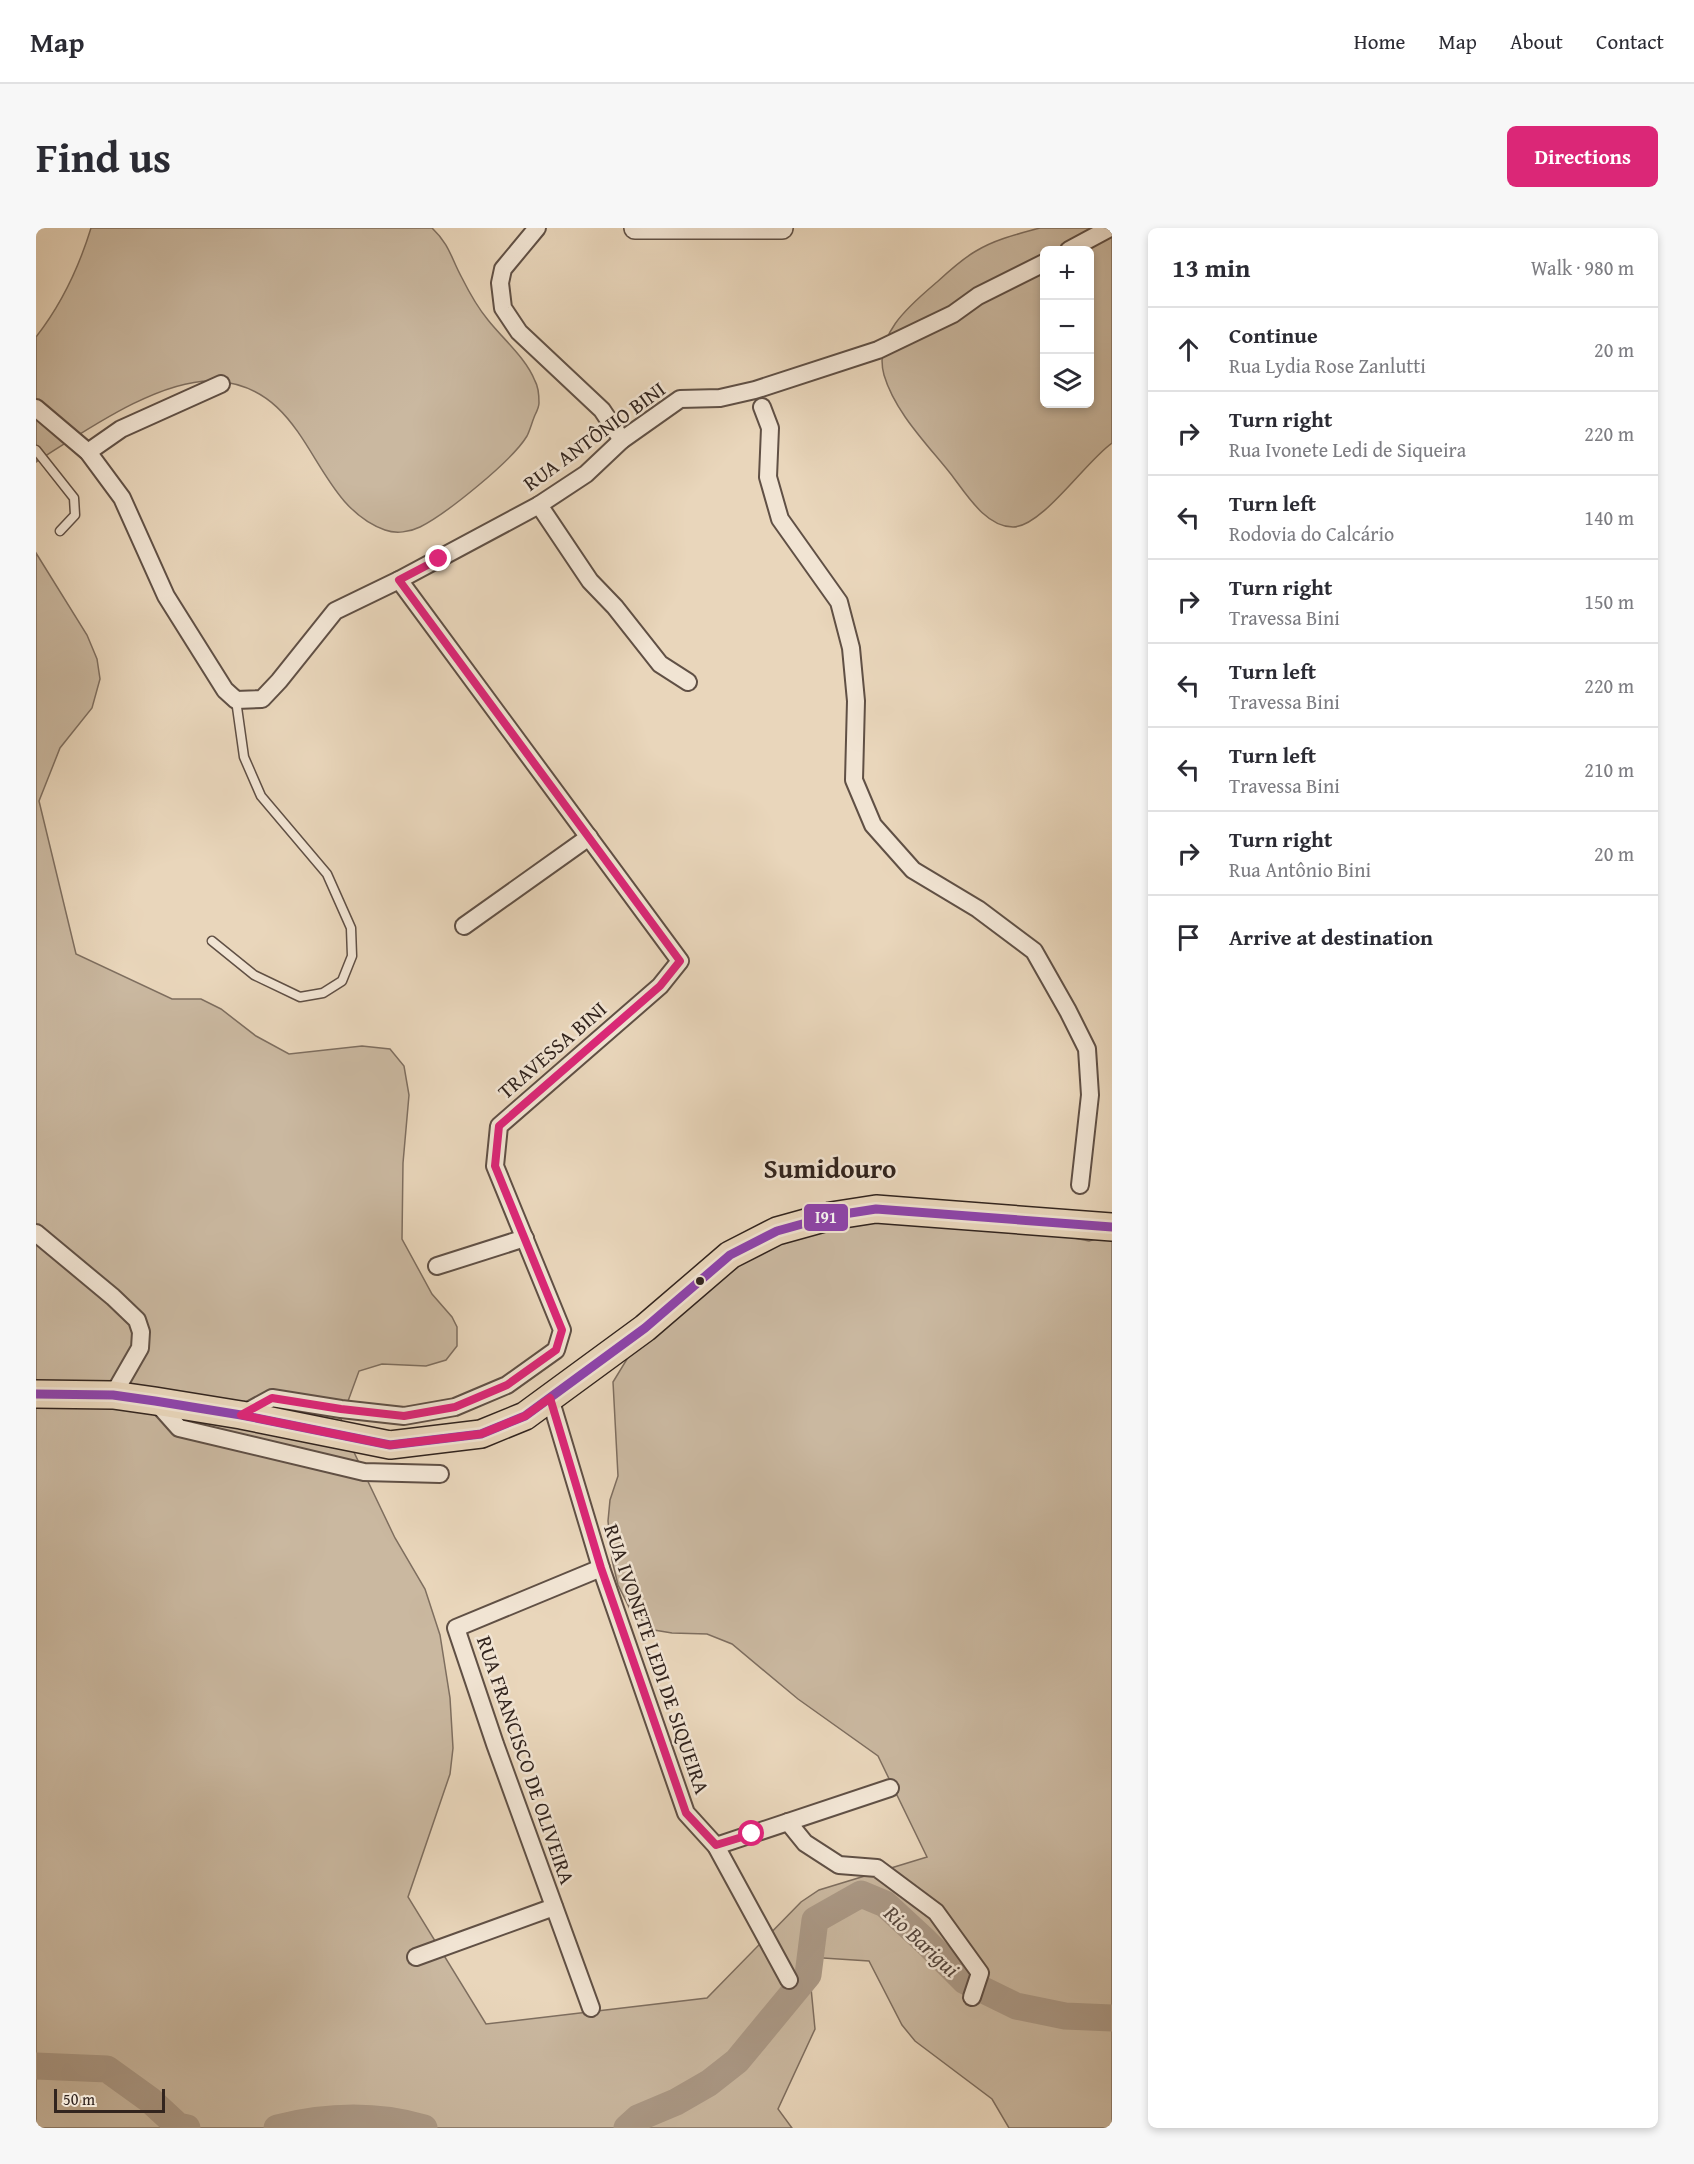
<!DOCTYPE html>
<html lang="en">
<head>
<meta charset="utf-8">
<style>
	:root { --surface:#fff; --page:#f7f7f7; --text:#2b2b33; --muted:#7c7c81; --line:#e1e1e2; --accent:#db2777 }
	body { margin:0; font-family:"Gentium Book Plus",serif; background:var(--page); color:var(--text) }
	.controls { position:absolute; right:18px; top:18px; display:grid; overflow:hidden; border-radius:9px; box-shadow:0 3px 9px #0003 }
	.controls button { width:54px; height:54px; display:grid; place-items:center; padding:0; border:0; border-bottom:2px solid var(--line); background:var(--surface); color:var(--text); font:30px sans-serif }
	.scale { position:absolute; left:18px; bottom:15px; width:111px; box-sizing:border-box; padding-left:6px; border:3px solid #32241e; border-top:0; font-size:16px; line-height:21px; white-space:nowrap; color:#32241e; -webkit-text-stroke:4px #f1e4d3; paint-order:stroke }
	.stop { position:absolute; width:18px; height:18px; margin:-14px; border:4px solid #db2777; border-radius:50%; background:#fff }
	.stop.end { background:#db2777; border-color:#fff; box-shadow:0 2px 6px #0008 }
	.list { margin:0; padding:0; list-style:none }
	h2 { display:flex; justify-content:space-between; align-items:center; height:78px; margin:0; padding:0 24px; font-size:26px }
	h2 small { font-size:20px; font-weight:400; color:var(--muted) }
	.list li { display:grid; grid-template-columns:39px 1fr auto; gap:18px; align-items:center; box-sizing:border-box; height:84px; padding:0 24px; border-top:2px solid var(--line) }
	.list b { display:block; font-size:22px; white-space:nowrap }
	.list p { margin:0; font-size:20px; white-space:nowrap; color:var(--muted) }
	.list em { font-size:20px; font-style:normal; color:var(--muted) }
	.icon { flex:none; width:33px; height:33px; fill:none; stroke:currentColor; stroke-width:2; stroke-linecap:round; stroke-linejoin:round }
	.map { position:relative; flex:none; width:1076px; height:1900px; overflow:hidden; border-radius:9px }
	header { display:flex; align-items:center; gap:36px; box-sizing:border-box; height:84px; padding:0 30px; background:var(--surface); border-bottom:2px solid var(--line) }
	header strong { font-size:28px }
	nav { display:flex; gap:33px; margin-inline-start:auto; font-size:21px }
	.intro { display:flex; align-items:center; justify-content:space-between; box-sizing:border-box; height:144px; padding:0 36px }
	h1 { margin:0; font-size:42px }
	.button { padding:15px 27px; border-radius:9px; background:var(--accent); color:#fff; font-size:21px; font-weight:700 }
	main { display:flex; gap:36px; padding:0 36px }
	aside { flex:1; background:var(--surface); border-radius:9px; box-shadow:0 3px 9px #0003 }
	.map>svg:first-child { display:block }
	.green { fill:#cab8a0; stroke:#7e6e5f; stroke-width:1.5; fill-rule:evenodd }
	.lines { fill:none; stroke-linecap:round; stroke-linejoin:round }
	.river { stroke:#ab9986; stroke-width:27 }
	.service-casing { stroke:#605045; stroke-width:11 }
	.minor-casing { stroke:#605045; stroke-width:20 }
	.tertiary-casing { stroke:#605045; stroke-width:24 }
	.primary-casing { stroke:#32241e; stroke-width:30 }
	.service { stroke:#f1e4d3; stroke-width:8 }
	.minor { stroke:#f1e4d3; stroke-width:16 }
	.tertiary { stroke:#f1e4d3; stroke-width:21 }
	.primary { stroke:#e9d6bb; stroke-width:27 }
	.bus-1-casing { stroke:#f1e4d3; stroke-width:14 }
	.bus-1 { stroke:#8e44ad; stroke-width:9 }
	.route { stroke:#db2777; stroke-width:8 }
	.bus-dot { fill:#32241e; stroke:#f1e4d3; stroke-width:2 }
	.labels { text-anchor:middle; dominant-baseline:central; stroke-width:5; stroke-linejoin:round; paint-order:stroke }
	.street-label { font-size:21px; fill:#32241e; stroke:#f1e4d3 }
	.water-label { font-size:22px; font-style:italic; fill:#56473d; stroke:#f1e4d3 }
	.district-label { font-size:27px; font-weight:bold; fill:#32241e; stroke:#f1e4d3 }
	.line-badge { stroke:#f1e4d3; stroke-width:2 }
	.badge-label { font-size:16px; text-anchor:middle; font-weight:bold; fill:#fff }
</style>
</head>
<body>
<header>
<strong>Map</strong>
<nav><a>Home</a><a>Map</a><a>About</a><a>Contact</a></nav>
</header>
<div class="intro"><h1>Find us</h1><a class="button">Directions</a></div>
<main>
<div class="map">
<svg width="1076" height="1900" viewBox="0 0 1076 1900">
	<rect width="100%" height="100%" fill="#e9d6bb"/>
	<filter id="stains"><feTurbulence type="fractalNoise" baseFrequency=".00333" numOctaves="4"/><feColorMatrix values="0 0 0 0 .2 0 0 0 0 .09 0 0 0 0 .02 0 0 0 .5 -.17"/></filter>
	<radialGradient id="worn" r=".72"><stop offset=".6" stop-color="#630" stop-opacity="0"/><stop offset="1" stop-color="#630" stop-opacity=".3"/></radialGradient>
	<g class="green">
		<path d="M55 0H396C414 17 415 30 426 50 433 64 442 80 452 92 467 111 490 130 499 153 502 158 503 169 503 175 503 179 501 183 499 187 496 194 494 202 491 208 476 233 410 286 384 299 374 304 360 306 349 302 273 275 277 159 179 153 123 150 46 205 0 234V109C25 77 43 39 55 0Z"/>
		<path d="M1004 0H1076V215C1050 233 1006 299 977 299 949 299 929 264 914 245 890 215 859 184 848 147 837 107 874 77 901 54 913 43 926 31 940 23 960 11 982 6 1004 0ZM1008 22H1054V176H1008Z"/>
		<polygon points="0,325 51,407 61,431 64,451 56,480 24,520 3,573 40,726 136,771 165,771 185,781 220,808 253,826 326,818 354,821 368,838 373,867 367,935 366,1011 396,1066 416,1089 421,1099 421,1118 410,1132 390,1138 346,1136 323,1143 304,1195 359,1310 389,1361 404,1407 414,1470 417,1520 414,1546 372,1669 450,1796 671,1770 765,1674 783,1662 891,1629 842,1528 762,1471 696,1416 671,1406 636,1405 618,1402 595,1383 582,1357 576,1332 572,1293 574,1272 582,1248 577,1154 602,1113 709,1025 818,991 1008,1004 1053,1013 1076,1007 1076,1900 973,1900 956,1871 879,1813 866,1797 833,1733 772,1729 779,1801 742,1881 756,1900 0,1900"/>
	</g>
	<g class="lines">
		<g class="river">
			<polyline points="0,1838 71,1841 114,1872 142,1898 151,1900"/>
			<path d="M241 1900C289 1888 340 1886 388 1900"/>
			<polyline points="591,1900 602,1890 640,1874 673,1855 701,1833 772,1747 779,1692 825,1666 849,1676 889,1713 929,1753 980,1778 1029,1788 1076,1790"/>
		</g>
		<defs>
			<g id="service">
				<polyline points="0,222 38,270 39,287 24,303"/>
				<polyline points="176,713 218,747 264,769 287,765 306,753 316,728 315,700 291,646 225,568 208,529 200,472"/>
			</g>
			<g id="minor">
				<polyline points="501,0 467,41 464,55 467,80 483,104 566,182 586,212"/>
				<polyline points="1033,22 1074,0"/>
				<polyline points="726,179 734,200 732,249 744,291 803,374 815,420 820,473 818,552 837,597 877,642 942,681 998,723 1032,783 1051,821 1054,867 1044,957"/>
				<polyline points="0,180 52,224 86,270 130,368 189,462 200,472 226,471 243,453 299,383 363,352 503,277 550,246 586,212 644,171 684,170 719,162 842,122 917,86 942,68 1008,35"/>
				<polyline points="52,224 85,201 185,156"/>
				<polyline points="503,277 554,353 579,379 624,436 652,454"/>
				<polyline points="428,698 553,609"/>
				<polyline points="0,1005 77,1069 101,1092 105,1104 104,1120 77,1167"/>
				<polyline points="401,1038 489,1010"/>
				<polyline points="514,1170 565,1340 650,1585 680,1618 753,1752"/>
				<polyline points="119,1173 143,1200 328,1244 404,1246"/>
				<polyline points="205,1187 236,1170 305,1181 368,1188 419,1179 471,1157 520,1122 526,1102 459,938 463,898 624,758 644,733 363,352"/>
				<polyline points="752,1594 769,1615 803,1637 841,1640 900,1684 944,1745 936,1769"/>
				<polyline points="680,1618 854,1560"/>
				<polyline points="380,1729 518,1679"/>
				<polyline points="555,1780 459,1516 420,1400 565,1340"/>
			</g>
			<polyline id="tertiary" points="599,0 746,0"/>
			<polyline id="primary" points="0,1166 77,1167 119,1173 205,1187 354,1217 445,1206 489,1188 609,1100 694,1027 741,1003 795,988 840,981 1076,999"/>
		</defs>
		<use href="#service" class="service-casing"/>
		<use href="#minor" class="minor-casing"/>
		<use href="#tertiary" class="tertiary-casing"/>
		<use href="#primary" class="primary-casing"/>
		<use href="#service" class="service"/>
		<use href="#minor" class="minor"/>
		<use href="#tertiary" class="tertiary"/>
		<use href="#primary" class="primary"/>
		<defs>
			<polyline id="bus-1" points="0,1166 77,1167 119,1173 205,1187 354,1217 445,1206 489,1188 609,1100 694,1027 741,1003 795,988 840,981 1076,999"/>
		</defs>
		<use href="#bus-1" class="bus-1-casing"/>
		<use href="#bus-1" class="bus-1"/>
	</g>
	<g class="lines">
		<polyline class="route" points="403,331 363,352 644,733 624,758 463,898 459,938 526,1102 520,1122 471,1157 419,1179 368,1188 305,1181 236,1170 205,1187 354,1217 445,1206 489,1188 514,1170 565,1340 650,1585 680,1617 716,1606"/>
	</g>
	<circle class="bus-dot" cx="664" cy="1053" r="5"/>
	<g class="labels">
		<g class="street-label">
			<text transform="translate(558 208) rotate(-36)">RUA ANTÔNIO BINI</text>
			<text transform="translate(516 822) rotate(-41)">TRAVESSA BINI</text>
			<text transform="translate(621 1431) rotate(71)">RUA IVONETE LEDI DE SIQUEIRA</text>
			<text transform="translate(490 1532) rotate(71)">RUA FRANCISCO DE OLIVEIRA</text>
		</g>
		<g class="water-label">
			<text transform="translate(886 1713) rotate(43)">Rio Barigui</text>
		</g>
		<g class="district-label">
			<text x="794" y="940">Sumidouro</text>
		</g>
	</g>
	<rect class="line-badge" x="767" y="975" width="46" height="29" rx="6" fill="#8e44ad"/>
	<g class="badge-label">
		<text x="790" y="995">I91</text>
	</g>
	<rect width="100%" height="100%" filter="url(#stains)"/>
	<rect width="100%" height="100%" fill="url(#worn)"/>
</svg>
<div class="controls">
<button>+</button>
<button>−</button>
<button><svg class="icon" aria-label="layers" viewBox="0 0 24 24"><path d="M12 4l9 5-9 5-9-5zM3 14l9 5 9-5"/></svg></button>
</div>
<div class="scale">50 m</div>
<div class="stop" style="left:716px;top:1606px"></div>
<div class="stop end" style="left:403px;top:331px"></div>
</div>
<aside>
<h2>13 min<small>Walk · 980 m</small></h2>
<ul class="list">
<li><svg class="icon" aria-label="ahead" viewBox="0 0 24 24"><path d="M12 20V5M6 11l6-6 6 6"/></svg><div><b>Continue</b><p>Rua Lydia Rose Zanlutti</p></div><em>20 m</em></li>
<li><svg class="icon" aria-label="right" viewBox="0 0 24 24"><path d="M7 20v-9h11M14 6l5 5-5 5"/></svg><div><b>Turn right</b><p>Rua Ivonete Ledi de Siqueira</p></div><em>220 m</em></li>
<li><svg class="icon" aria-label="left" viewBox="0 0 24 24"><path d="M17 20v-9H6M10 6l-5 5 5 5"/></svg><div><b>Turn left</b><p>Rodovia do Calcário</p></div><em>140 m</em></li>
<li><svg class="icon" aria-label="right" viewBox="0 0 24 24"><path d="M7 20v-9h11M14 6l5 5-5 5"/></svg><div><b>Turn right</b><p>Travessa Bini</p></div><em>150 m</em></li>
<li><svg class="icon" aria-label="left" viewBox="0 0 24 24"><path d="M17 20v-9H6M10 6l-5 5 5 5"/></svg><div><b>Turn left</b><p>Travessa Bini</p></div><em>220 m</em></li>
<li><svg class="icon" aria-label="left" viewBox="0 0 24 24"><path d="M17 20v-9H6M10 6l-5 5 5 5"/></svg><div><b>Turn left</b><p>Travessa Bini</p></div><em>210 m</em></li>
<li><svg class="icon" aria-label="right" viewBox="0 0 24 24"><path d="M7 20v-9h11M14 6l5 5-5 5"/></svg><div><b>Turn right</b><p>Rua Antônio Bini</p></div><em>20 m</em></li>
<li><svg class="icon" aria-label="arrive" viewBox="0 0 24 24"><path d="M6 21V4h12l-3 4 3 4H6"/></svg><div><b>Arrive at destination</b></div></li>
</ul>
</aside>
</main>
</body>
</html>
